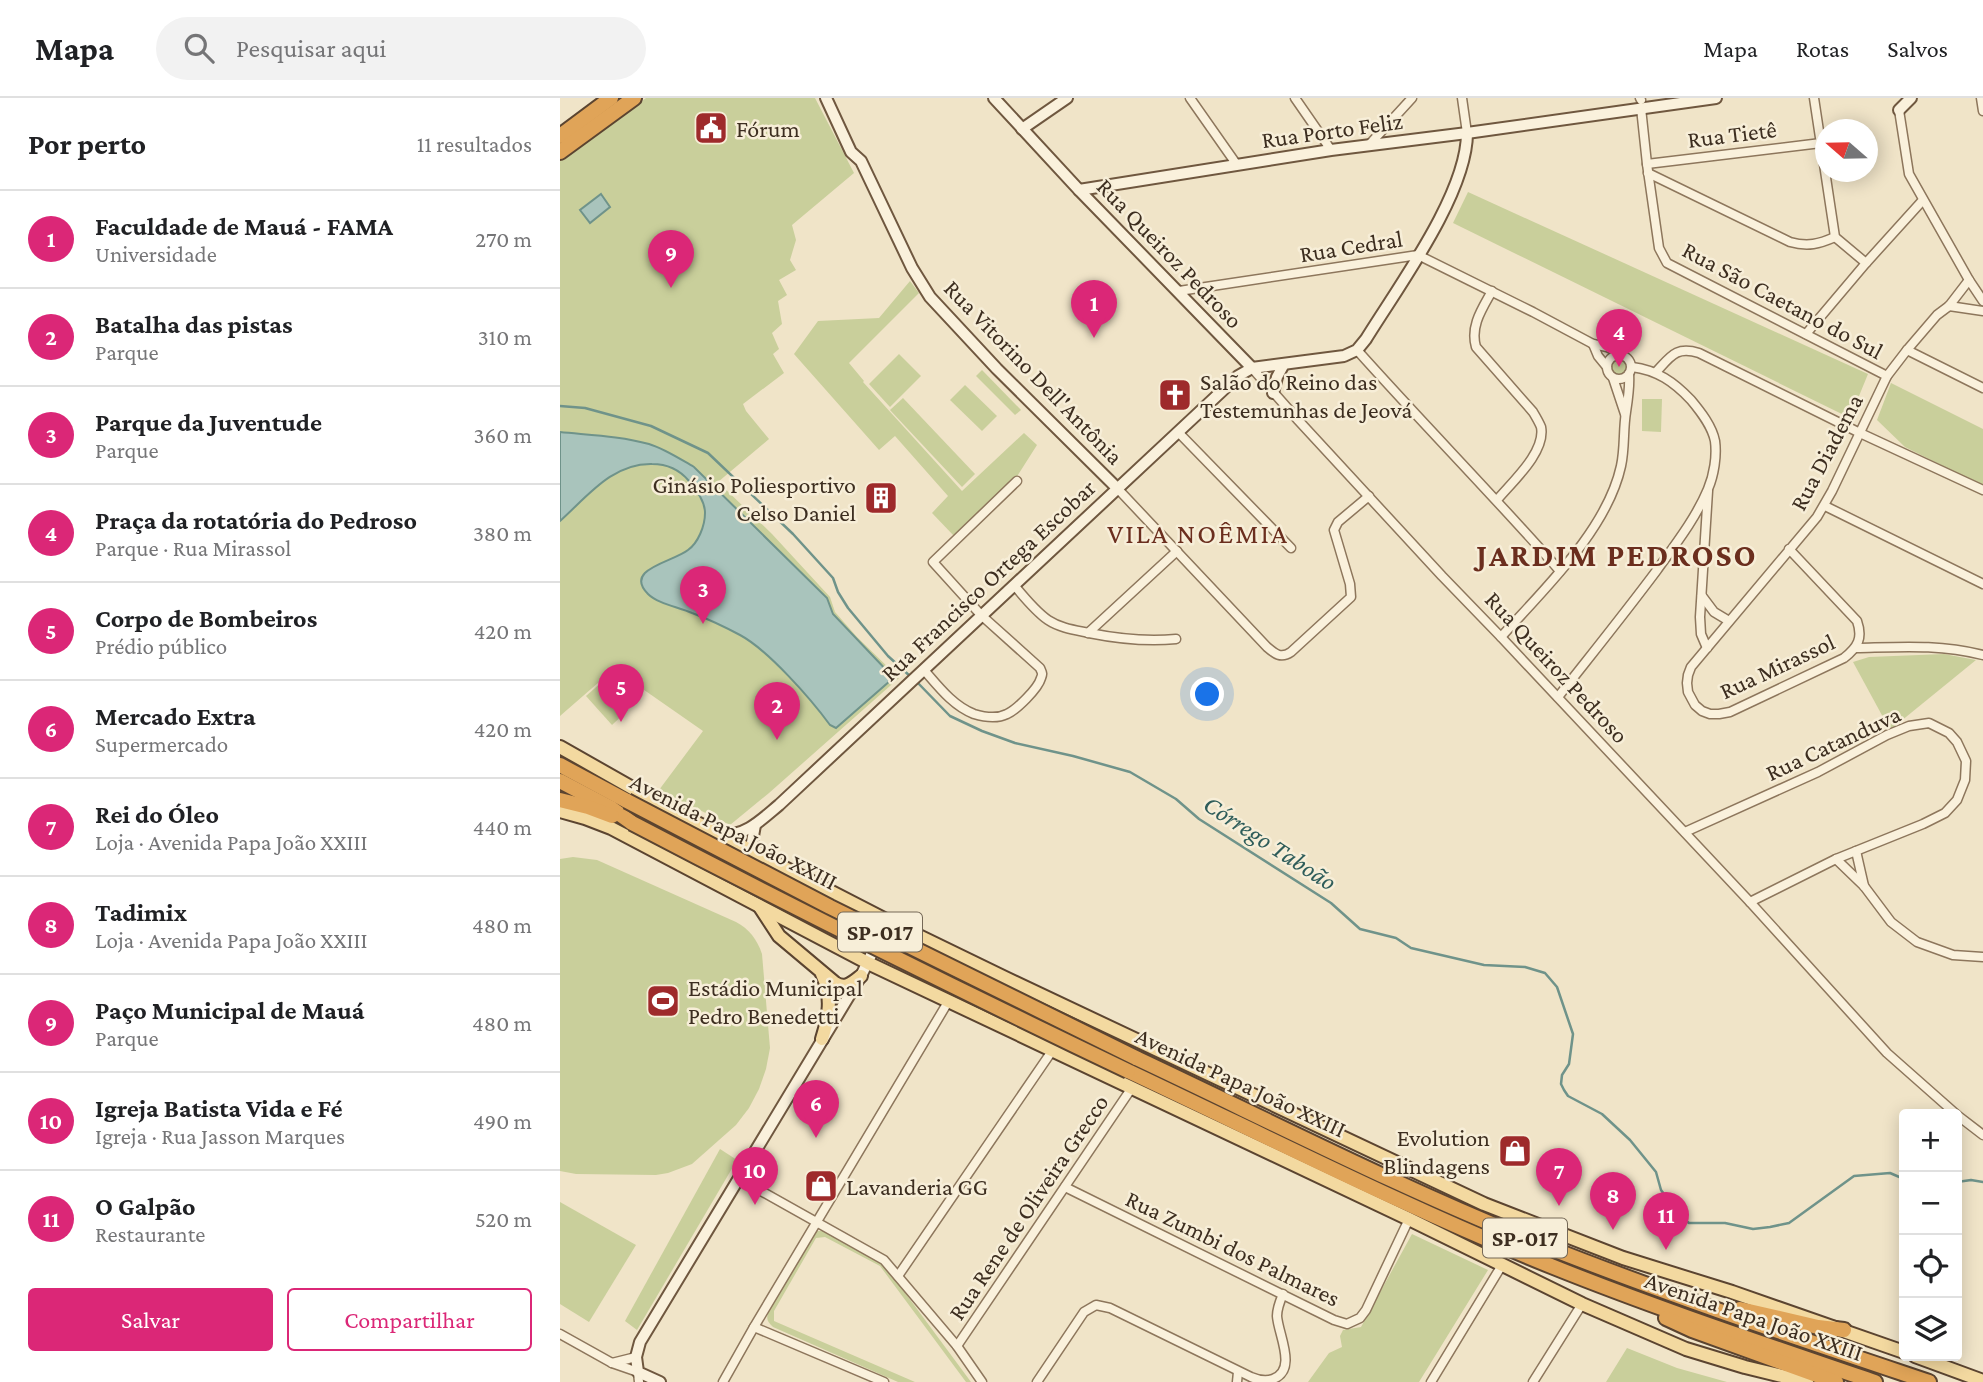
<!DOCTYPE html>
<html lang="pt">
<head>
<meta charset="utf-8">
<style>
	:root { --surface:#fff; --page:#f2f2f2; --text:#202124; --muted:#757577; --line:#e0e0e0; --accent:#db2777 }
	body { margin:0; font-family:"Crimson Pro",serif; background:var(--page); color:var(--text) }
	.controls { position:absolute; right:21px; bottom:21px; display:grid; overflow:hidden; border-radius:7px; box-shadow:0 4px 18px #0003 }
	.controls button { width:63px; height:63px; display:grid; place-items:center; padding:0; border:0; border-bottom:2px solid var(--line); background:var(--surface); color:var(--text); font:35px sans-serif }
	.compass { position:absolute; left:1255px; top:21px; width:63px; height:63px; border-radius:50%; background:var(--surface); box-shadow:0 4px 18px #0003; rotate:290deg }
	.you { position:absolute; left:648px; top:597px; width:24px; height:24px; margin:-18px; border:5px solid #fff; border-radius:50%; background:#1a73e8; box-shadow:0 0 0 10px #1a73e833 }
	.badge { display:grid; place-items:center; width:46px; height:46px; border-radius:50%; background:var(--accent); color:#fff; font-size:23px; font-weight:700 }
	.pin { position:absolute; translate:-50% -58px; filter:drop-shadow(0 2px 4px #0008) }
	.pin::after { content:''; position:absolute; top:37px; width:24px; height:21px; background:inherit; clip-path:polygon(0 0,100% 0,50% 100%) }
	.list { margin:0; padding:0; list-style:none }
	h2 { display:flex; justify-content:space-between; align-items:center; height:91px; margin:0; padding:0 28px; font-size:30px }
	h2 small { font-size:23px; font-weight:400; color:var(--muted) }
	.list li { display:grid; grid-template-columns:46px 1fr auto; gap:21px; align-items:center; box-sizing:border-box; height:98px; padding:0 28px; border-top:2px solid var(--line) }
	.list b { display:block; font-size:26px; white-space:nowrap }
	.list p { margin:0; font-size:23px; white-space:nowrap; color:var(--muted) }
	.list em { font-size:23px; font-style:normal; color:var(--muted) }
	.actions { display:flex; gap:14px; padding:21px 28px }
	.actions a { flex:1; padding:16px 0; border:2px solid var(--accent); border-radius:7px; text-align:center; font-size:24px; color:var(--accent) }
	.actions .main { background:var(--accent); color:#fff }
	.icon { flex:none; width:38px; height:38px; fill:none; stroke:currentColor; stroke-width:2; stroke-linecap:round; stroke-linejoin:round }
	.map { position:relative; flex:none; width:1423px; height:1284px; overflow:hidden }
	header { display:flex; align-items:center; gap:42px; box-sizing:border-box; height:98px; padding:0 35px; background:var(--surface); border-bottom:2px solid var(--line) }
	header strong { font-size:33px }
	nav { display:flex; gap:38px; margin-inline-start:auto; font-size:24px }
	.search { width:490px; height:63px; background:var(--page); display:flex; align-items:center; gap:18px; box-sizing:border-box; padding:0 24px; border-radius:38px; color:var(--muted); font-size:26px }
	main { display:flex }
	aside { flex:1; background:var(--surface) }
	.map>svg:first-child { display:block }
	.green { fill:#c9cf9b }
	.water { fill:#a9c4bc; stroke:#6f938a; stroke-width:2 }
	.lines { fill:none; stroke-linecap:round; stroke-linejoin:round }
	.stream { stroke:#6f938a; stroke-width:2.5 }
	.street-casing { stroke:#8d765c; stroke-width:11 }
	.secondary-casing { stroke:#6f573f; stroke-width:14 }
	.primary-casing { stroke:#5b4430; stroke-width:16 }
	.highway-casing { stroke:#5b4430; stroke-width:18 }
	.street { stroke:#faf1dc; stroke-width:8 }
	.secondary { stroke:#faf1dc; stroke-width:10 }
	.primary { stroke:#f3d9a0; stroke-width:12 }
	.highway { stroke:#e0a458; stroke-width:14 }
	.highway-bridge-casing { stroke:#5b4430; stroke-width:18; stroke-linecap:butt }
	.highway-bridge { stroke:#e0a458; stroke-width:14 }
	.labels { text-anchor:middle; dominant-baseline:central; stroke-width:5; stroke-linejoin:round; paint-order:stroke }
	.shield { fill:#f7eed8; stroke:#756857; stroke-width:2 }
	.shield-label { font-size:23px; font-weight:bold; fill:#3d2e20 }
	.poi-label { font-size:24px; fill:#3d2e20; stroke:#f7eed8; text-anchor:start }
	.street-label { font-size:24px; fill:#3d2e20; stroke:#f7eed8 }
	.water-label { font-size:26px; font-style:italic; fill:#2f5d5a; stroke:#f7eed8 }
	.quarter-label { font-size:28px; letter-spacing:2px; fill:#6b2e1e; stroke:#f7eed8 }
	.district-label { font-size:32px; font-weight:bold; letter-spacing:2px; fill:#6b2e1e; stroke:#f7eed8 }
</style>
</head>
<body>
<header>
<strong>Mapa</strong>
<div class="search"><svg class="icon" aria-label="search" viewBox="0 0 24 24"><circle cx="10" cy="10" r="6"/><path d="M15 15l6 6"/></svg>Pesquisar aqui</div>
<nav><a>Mapa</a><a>Rotas</a><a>Salvos</a></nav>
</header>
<main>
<aside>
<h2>Por perto<small>11 resultados</small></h2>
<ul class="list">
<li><span class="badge">1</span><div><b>Faculdade de Mauá - FAMA</b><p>Universidade</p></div><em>270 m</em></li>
<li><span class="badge">2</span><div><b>Batalha das pistas</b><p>Parque</p></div><em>310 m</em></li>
<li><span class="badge">3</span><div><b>Parque da Juventude</b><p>Parque</p></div><em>360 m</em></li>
<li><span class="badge">4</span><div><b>Praça da rotatória do Pedroso</b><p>Parque · Rua Mirassol</p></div><em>380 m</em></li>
<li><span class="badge">5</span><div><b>Corpo de Bombeiros</b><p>Prédio público</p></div><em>420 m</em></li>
<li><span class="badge">6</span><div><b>Mercado Extra</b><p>Supermercado</p></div><em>420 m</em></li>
<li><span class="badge">7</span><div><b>Rei do Óleo</b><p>Loja · Avenida Papa João XXIII</p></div><em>440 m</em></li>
<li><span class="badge">8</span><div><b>Tadimix</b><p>Loja · Avenida Papa João XXIII</p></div><em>480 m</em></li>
<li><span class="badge">9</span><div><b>Paço Municipal de Mauá</b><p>Parque</p></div><em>480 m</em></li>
<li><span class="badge">10</span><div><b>Igreja Batista Vida e Fé</b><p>Igreja · Rua Jasson Marques</p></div><em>490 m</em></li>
<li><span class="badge">11</span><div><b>O Galpão</b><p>Restaurante</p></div><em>520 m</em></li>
</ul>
<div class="actions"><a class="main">Salvar</a><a>Compartilhar</a></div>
</aside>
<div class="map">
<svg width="1423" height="1284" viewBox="0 0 1423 1284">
	<rect width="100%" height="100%" fill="#f0e4c8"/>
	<g class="green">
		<polygon points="86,0 255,0 294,75 232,127 236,142 230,162 236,172 219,182 227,197 218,203 222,226 212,235 219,251 213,256 224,275 183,306 186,313 209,341 158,384 212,436 270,499 275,514 297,539 339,580 209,695 170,727 99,692 143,633 54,571 0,618 0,63"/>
		<polygon points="908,94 1308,276 1290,320 893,125"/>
		<polygon points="350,183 359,195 289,265 304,283 303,284 402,393 464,335 477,347 456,380 394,438 372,415 388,398 335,338 319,352 234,256 258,223 319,220"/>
		<polygon points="339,256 361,278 330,309 309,286"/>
		<circle cx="1059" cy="269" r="11"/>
		<polygon points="422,272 461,312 455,317 416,278"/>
		<polygon points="1331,285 1423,331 1423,388 1345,349 1317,322"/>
		<polygon points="405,287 437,318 422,333 390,302"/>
		<polygon points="343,300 415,376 402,389 330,312"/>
		<polygon points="1082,301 1102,301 1101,334 1082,333"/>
		<polygon points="1384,556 1416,562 1330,632 1293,564 1309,559"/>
		<polygon points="43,583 68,612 52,627 26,598"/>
		<path d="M13 759 37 762 176 824C189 831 197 841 202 856L210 950 206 971 199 991 189 1010 176 1027 132 1066 108 1075 96 1077 16 1076 0 1073V761Z"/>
		<polygon points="160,1051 177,1062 77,1232 65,1223"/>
		<polygon points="0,1104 76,1147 29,1224 0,1206"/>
		<path d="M257 1133H264L323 1165 411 1284H406L320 1168 265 1139 256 1140 214 1213V1223L355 1284H338L213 1229C208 1224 206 1222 208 1215L253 1137Z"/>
		<polygon points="852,1136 928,1172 859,1284 748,1284 769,1255 782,1249 780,1238 783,1232 801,1229"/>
		<polygon points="1067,1250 1117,1270 1167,1284 1046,1284"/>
	</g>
	<g class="water">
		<polygon points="41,96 50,109 30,125 20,112"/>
		<path d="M0 334C29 337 61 338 89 346 105 351 120 361 134 369L267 500 273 516 331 577V582L276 630 270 627C251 601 208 552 180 537 165 529 148 521 132 515 119 509 98 506 88 496 63 471 113 464 128 452 138 445 145 428 145 415 145 403 136 392 129 383 119 371 107 366 92 366 52 365 27 399 0 423Z"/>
	</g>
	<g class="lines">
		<g class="stream">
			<polyline points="0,308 25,310 91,328 148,355 233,436 273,480 278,494 288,510 328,558 351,579"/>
			<polyline points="356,583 390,618 422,633 455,645 513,658 570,674 616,701 639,721 771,805 800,831 836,840 851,850 924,867 965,869 985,875 997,889 1013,936 1009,966 1002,977 1001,986 1004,992 1008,998 1042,1016 1070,1042 1096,1074 1101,1092 1120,1118 1129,1125 1165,1125 1193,1131 1210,1129 1229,1125 1294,1078 1330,1075 1344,1081"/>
			<polyline points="1397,1084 1411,1082 1423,1084"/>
		</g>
		<defs>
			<g id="street">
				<polyline points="630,0 677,67"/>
				<polyline points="735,0 771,52"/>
				<polyline points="902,0 907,35"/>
				<polyline points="1080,0 1081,2"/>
				<polyline points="1254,0 1275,139 1306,165"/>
				<polyline points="1421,0 1423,13"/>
				<polyline points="1081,10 1087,66 1099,150 1107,165 1327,278"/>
				<polyline points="1339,12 1349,76 1409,182 1423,203"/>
				<polyline points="809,47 852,0"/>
				<polyline points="1087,66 1261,45"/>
				<path d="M1088 75 1230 144C1248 149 1259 146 1275 139"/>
				<polyline points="619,193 858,157 973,214 1033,246 1047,249 1062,256"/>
				<path d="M932 193C922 211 910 228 916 249L973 314C976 319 979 324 981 329 986 354 952 384 937 402"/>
				<polyline points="1389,208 1423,213"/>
				<polyline points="1246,236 1306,165 1363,102"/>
				<polyline points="1033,246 1038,258 1047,269"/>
				<path d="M797 252C864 327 934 398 1000 473"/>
				<polyline points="1347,252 1423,290"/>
				<circle cx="1059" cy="269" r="12"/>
				<polyline points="692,270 738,322 882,478 941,539 1190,804 1327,955 1396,1016"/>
				<path d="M1096 274C1111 258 1116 248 1139 255L1300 335 1423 392"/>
				<polyline points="1053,280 1065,316"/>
				<polyline points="618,334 731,450"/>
				<path d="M557 390 707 549C715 556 721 561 731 554L791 499 790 486 774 432 778 424 809 398"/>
				<polyline points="1265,408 1423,486"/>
				<path d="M1229 451 1297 523C1303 540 1298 549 1284 560L1170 614 1159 616H1150L1142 613 1135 607 1128 594 1127 585 1128 577 1131 569 1257 419 1272 393 1327 278 1347 252 1377 217 1389 208 1409 182"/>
				<path d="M454 487C464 499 475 513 488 522 500 530 515 532 529 535 559 541 585 544 616 541"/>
				<polyline points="1142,498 1154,514 1169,523"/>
				<polyline points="528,535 617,453"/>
				<path d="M941 539C984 491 1047 432 1061 368 1065 350 1063 332 1066 314 1068 301 1070 289 1069 276"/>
				<polyline points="1147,550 1141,536 1140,519 1148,393"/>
				<path d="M1296 550C1342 549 1378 546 1423 557"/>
				<path d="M364 572C378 588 393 608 414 616 424 619 437 621 447 616 456 612 478 591 481 580 483 575 482 575 480 570L421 517 373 464 457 383"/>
				<path d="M998 599C1031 557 1065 515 1097 472 1115 447 1136 420 1148 391 1154 377 1157 358 1155 343 1152 328 1141 314 1131 302 1114 284 1097 272 1072 269"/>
				<polyline points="1125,734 1258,674 1327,637 1349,628 1369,625 1389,635 1397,644 1406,663 1405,682 1397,702 1385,715 1363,726 1276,761 1190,804"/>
				<polyline points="1296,753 1304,788"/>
				<polyline points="1276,761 1304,788 1331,824 1357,844 1393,857 1423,859"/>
				<polyline points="1397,1017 1423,1037"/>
				<polyline points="178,1080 324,1162 397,1248 422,1284"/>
				<polyline points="505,1089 774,1222 787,1226 800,1220 806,1212 849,1121"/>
				<polyline points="338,1178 492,953"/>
				<polyline points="194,1229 324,1284"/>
				<polyline points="0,1236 52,1265 78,1274 79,1284"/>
				<polyline points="397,1248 571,991"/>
				<polyline points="52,1265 76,1259"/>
				<polyline points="163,1284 194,1229 388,904"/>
				<path d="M477 1284 524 1214 536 1207 550 1210 691 1279C698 1282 705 1284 713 1281 738 1272 718 1236 717 1218 717 1210 720 1203 723 1196"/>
				<polyline points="677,1284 678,1274"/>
				<polyline points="871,1284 942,1167"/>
				<polyline points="973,1284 1022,1206"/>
			</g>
			<g id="secondary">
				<polyline points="266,0 291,54 301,63 352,170 370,199 437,271 557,390"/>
				<polyline points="434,0 519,92 692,270"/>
				<polyline points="1339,12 1351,0"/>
				<polyline points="462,31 507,0"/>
				<polyline points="519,92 771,52 907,35 1156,0"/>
				<polyline points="713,295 717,279 724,266"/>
				<polyline points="195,727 192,744 199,757"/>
				<path d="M161 737C186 738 201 722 219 707L678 278 692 270 784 258 797 252 806 241C838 189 907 96 907 35"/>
				<polyline points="100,1284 78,1274 76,1259 80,1244 301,878 325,828"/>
			</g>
			<g id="primary">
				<polyline points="0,649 104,708 328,823 445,880 924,1106 1063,1160 1172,1194 1344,1254"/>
				<polyline points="0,713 25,720 51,730 308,865 849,1121 1022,1206 1126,1251 1185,1269 1247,1284"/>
				<path d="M200 809 219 838 275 885C285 892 292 885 301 878"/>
				<path d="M262 941C269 919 273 899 262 876"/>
				<polyline points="1355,1258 1423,1283"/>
			</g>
			<g id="highway">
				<polyline points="0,38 51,0"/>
				<polyline points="0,54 74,0"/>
				<polyline points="0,667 67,703"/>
				<polyline points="0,683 51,710 72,725"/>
				<polyline points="0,702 28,709 52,718"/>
				<path d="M576 960C710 1023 842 1091 980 1146 1108 1197 1238 1240 1369 1284"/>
				<path d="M568 973C708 1039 847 1110 991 1168 1098 1211 1207 1247 1315 1284"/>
				<polyline points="1180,1211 1258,1229 1284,1232"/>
				<polyline points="1106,1220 1132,1232 1276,1284"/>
			</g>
		</defs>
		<use href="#street" class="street-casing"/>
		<use href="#secondary" class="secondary-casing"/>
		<use href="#primary" class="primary-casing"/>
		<use href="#highway" class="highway-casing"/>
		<use href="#street" class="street"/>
		<use href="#secondary" class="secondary"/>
		<use href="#primary" class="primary"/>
		<use href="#highway" class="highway"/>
		<defs>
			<g id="highway-bridge">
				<polyline points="67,703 270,809 576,960"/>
				<path d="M72 725C236 811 401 893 568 973"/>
			</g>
		</defs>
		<use href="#highway-bridge" class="highway-bridge-casing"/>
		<use href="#highway-bridge" class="highway-bridge"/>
	</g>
	<defs>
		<symbol id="civic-square" viewBox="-11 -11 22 22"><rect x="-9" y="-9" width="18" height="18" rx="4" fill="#9e2a2b" stroke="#f7eed8"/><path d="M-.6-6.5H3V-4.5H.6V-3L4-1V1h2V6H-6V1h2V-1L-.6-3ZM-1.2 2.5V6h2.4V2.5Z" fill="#fff"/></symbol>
		<symbol id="church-square" viewBox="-11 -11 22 22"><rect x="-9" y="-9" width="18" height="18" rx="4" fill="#9e2a2b" stroke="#f7eed8"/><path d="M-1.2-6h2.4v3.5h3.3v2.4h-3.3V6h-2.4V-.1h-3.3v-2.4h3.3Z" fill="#fff"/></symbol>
		<symbol id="building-square" viewBox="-11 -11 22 22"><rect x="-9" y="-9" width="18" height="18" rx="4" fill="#9e2a2b" stroke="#f7eed8"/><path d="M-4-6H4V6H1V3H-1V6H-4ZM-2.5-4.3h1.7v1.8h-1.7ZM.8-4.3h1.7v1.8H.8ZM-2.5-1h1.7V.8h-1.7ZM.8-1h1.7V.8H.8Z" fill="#fff"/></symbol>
		<symbol id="stadium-square" viewBox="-11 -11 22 22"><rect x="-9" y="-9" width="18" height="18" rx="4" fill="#9e2a2b" stroke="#f7eed8"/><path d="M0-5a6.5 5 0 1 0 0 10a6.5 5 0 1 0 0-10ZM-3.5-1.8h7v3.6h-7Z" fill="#fff"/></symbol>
		<symbol id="shop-square" viewBox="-11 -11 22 22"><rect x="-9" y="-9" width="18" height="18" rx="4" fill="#9e2a2b" stroke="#f7eed8"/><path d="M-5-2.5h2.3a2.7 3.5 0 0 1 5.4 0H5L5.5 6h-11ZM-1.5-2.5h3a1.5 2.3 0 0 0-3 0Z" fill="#fff"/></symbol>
	</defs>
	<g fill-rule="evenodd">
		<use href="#civic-square" x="132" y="11" width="38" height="38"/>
		<use href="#church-square" x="596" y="278" width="38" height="38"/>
		<use href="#building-square" x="302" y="381" width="38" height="38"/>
		<use href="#stadium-square" x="84" y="884" width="38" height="38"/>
		<use href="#shop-square" x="936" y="1034" width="38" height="38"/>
		<use href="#shop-square" x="242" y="1069" width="38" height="38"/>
	</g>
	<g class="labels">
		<g class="shield">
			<rect x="278" y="814.5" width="84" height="39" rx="5"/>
			<rect x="923" y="1120.5" width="84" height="39" rx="5"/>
		</g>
		<g class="shield-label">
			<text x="320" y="834">SP-017</text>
			<text x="965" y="1140">SP-017</text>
		</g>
		<g class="poi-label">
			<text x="176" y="30">Fórum</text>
			<text x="640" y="283">Salão do Reino das<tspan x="640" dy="28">Testemunhas de Jeová</tspan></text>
			<text x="296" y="386" text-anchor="end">Ginásio Poliesportivo<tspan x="296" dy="28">Celso Daniel</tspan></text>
			<text x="128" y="889">Estádio Municipal<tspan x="128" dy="28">Pedro Benedetti</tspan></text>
			<text x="930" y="1039" text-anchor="end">Evolution<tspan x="930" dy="28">Blindagens</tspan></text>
			<text x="286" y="1088">Lavanderia GG</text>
		</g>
		<g class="street-label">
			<text transform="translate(772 32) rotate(-8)">Rua Porto Feliz</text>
			<text transform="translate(1172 36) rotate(-7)">Rua Tietê</text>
			<text transform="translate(791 148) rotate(-9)">Rua Cedral</text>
			<text transform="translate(610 155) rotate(46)">Rua Queiroz Pedroso</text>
			<text transform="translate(1223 202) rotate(28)">Rua São Caetano do Sul</text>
			<text transform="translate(474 274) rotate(46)">Rua Vitorino Dell'Antônia</text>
			<text transform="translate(1266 354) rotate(-62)">Rua Diadema</text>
			<text transform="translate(428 482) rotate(-43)">Rua Francisco Ortega Escobar</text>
			<text transform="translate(1217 568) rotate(-25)">Rua Mirassol</text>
			<text transform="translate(997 569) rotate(47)">Rua Queiroz Pedroso</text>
			<text transform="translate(1273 645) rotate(-25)">Rua Catanduva</text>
			<text transform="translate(174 733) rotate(27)">Avenida Papa João XXIII</text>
			<text transform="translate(681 984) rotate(25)">Avenida Papa João XXIII</text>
			<text transform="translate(468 1109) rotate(-56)">Rua Rene de Oliveira Grecco</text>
			<text transform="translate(673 1150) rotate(26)">Rua Zumbi dos Palmares</text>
			<text transform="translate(1194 1218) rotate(19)">Avenida Papa João XXIII</text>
		</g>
		<g class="water-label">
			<text transform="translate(710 745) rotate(33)">Córrego Taboão</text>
		</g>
		<g class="quarter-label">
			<text x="638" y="435">VILA NOÊMIA</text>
		</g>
		<g class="district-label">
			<text x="1057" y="457">JARDIM PEDROSO</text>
		</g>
	</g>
</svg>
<div class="controls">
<button>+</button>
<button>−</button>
<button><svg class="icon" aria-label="locate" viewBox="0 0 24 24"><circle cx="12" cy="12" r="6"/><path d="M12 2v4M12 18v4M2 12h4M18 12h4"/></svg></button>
<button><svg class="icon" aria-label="layers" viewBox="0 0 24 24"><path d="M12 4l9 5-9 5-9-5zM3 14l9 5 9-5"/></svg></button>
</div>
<svg class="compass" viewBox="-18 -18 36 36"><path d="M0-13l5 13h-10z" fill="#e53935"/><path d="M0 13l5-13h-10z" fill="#757577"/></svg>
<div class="you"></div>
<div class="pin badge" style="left:534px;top:240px">1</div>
<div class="pin badge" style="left:217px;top:642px">2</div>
<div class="pin badge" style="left:143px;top:526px">3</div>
<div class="pin badge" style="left:1059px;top:269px">4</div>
<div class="pin badge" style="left:61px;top:624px">5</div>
<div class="pin badge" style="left:256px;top:1040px">6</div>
<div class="pin badge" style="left:999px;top:1108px">7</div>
<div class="pin badge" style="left:1053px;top:1132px">8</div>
<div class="pin badge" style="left:111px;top:190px">9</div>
<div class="pin badge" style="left:195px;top:1107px">10</div>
<div class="pin badge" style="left:1106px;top:1152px">11</div>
</div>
</main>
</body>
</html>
